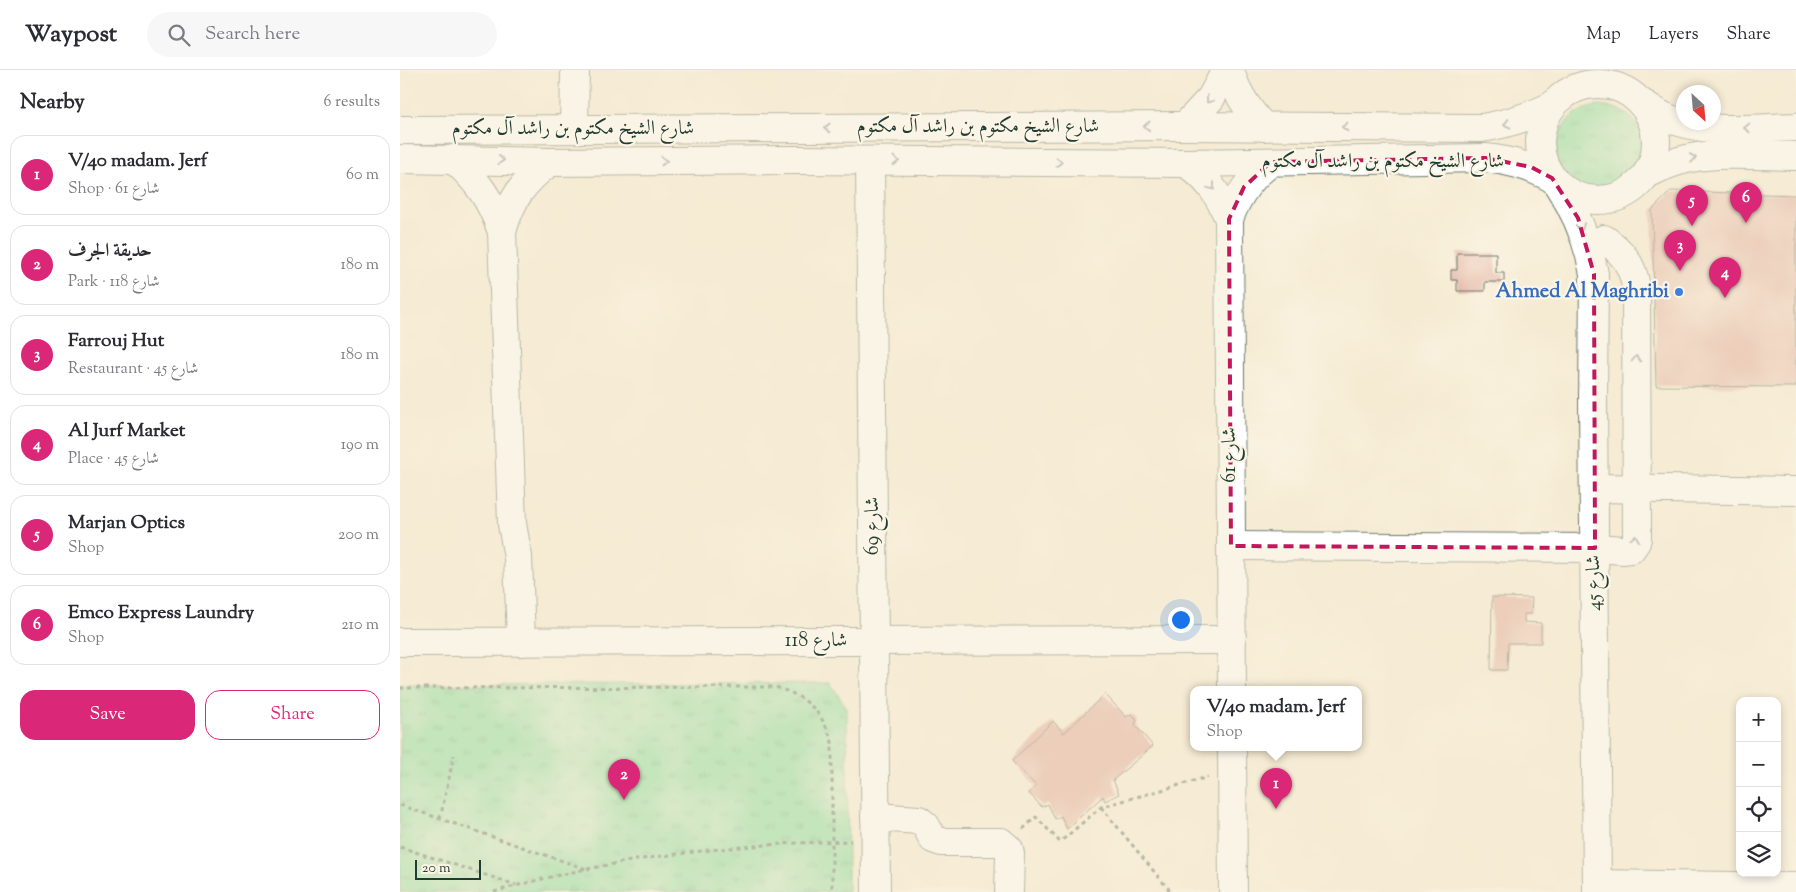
<!DOCTYPE html>
<html lang="en">
<head>
<meta charset="utf-8">
<style>
	:root { --surface:#fff; --page:#f7f7f7; --text:#2b2b33; --muted:#7c7c81; --line:#e1e1e2; --accent:#db2777 }
	body { margin:0; font-family:"Sorts Mill Goudy",Amiri,serif; background:var(--page); color:var(--text) }
	.controls { position:absolute; right:15px; bottom:15px; display:grid; overflow:hidden; border-radius:10px; box-shadow:0 2px 8px #0003 }
	.controls button { width:45px; height:45px; display:grid; place-items:center; padding:0; border:0; border-bottom:1px solid var(--line); background:var(--surface); color:var(--text); font:25px sans-serif }
	.compass { position:absolute; left:1276px; top:15px; width:45px; height:45px; border-radius:50%; background:var(--surface); box-shadow:0 2px 8px #0003; rotate:154deg }
	.scale { position:absolute; left:15px; bottom:12px; width:66px; box-sizing:border-box; padding-left:5px; border:2px solid #1f3d34; border-top:0; font-size:14px; line-height:18px; white-space:nowrap; color:#1f3d34; -webkit-text-stroke:4px #fcf5e5; paint-order:stroke }
	.you { position:absolute; left:780px; top:549px; width:18px; height:18px; margin:-12px; border:4px solid #fff; border-radius:50%; background:#1a73e8; box-shadow:0 0 0 8px #1a73e833 }
	.badge { display:grid; place-items:center; width:32px; height:32px; border-radius:50%; background:var(--accent); color:#fff; font-size:16px; font-weight:700 }
	.pin { position:absolute; translate:-50% -41px; filter:drop-shadow(0 1px 2px #0008) }
	.pin::after { content:''; position:absolute; top:26px; width:18px; height:15px; background:inherit; clip-path:polygon(0 0,100% 0,50% 100%) }
	.popup { position:absolute; left:790px; top:616px; width:172px; height:65px; box-sizing:border-box; display:grid; place-content:center; border-radius:10px; background:var(--surface); filter:drop-shadow(0 1px 4px #0005); font-size:16px; white-space:nowrap; color:var(--muted) }
	.popup b { font-size:19px; color:var(--text) }
	.popup::after { content:''; position:absolute; left:50%; top:100%; margin-left:-10px; border:10px solid transparent; border-top-color:var(--surface) }
	.list { margin:0; padding:0; list-style:none }
	h2 { display:flex; justify-content:space-between; align-items:center; height:65px; margin:0; padding:0 20px; font-size:21px }
	h2 small { font-size:16px; font-weight:400; color:var(--muted) }
	.list li { display:grid; grid-template-columns:32px 1fr auto; gap:15px; align-items:center; box-sizing:border-box; height:80px; margin:0 10px 10px; padding:0 10px; border:1px solid var(--line); border-radius:15px }
	.list b { display:block; font-size:19px; white-space:nowrap }
	.list p { margin:0; font-size:16px; white-space:nowrap; color:var(--muted) }
	.list em { font-size:16px; font-style:normal; color:var(--muted) }
	.actions { display:flex; gap:10px; padding:15px 20px }
	.actions a { flex:1; padding:11px 0; border:1px solid var(--accent); border-radius:15px; text-align:center; font-size:18px; color:var(--accent) }
	.actions .main { background:var(--accent); color:#fff }
	.icon { flex:none; width:28px; height:28px; fill:none; stroke:currentColor; stroke-width:2; stroke-linecap:round; stroke-linejoin:round }
	.map { position:relative; flex:none; width:1396px; height:822px; overflow:hidden }
	header { display:flex; align-items:center; gap:30px; box-sizing:border-box; height:70px; padding:0 25px; background:var(--surface); border-bottom:1px solid var(--line) }
	header strong { font-size:24px }
	nav { display:flex; gap:28px; margin-inline-start:auto; font-size:18px }
	.search { width:350px; height:45px; background:var(--page); display:flex; align-items:center; gap:12px; box-sizing:border-box; padding:0 18px; border-radius:28px; color:var(--muted); font-size:19px }
	main { display:flex }
	aside { flex:1; background:var(--surface) }
	.map>svg:first-child { display:block }
	.grass { fill:url(#grass-tufts); stroke:#548d6a }
	.building { fill:#dfaa9b }
	.lines { fill:none; stroke-linecap:round; stroke-linejoin:round }
	.minor-casing { stroke:#6a7a6c; stroke-width:30 }
	.path { stroke:#6a7a6c; stroke-width:3; stroke-dasharray:4 4; stroke-linecap:butt }
	.minor { stroke:#fff; stroke-width:28 }
	.oneway { stroke:#8f9e9a }
	.marked { fill:none; stroke:#c2185b; stroke-width:4; stroke-dasharray:10 6; stroke-linejoin:round }
	.shop-dot { fill:#3f7fe0; stroke:#fcf5e5; stroke-width:2 }
	.labels { text-anchor:middle; dominant-baseline:central; stroke-width:4.5; stroke-linejoin:round; paint-order:stroke }
	.street-label { font-size:20px; fill:#1f3d34; stroke:#fcf5e5 }
	.shop-label { font-size:20px; font-weight:bold; fill:#366cbe; stroke:#fcf5e5; text-anchor:end }
</style>
</head>
<body>
<header>
<strong>Waypost</strong>
<div class="search"><svg class="icon" aria-label="search" viewBox="0 0 24 24"><circle cx="10" cy="10" r="6"/><path d="M15 15l6 6"/></svg>Search here</div>
<nav><a>Map</a><a>Layers</a><a>Share</a></nav>
</header>
<main>
<aside>
<h2>Nearby<small>6 results</small></h2>
<ul class="list">
<li><span class="badge">1</span><div><b>V/40 madam. Jerf</b><p>Shop · شارع 61</p></div><em>60 m</em></li>
<li><span class="badge">2</span><div><b>حديقة الجرف</b><p>Park · شارع 118</p></div><em>180 m</em></li>
<li><span class="badge">3</span><div><b>Farrouj Hut</b><p>Restaurant · شارع 45</p></div><em>180 m</em></li>
<li><span class="badge">4</span><div><b>Al Jurf Market</b><p>Place · شارع 45</p></div><em>190 m</em></li>
<li><span class="badge">5</span><div><b>Marjan Optics</b><p>Shop</p></div><em>200 m</em></li>
<li><span class="badge">6</span><div><b>Emco Express Laundry</b><p>Shop</p></div><em>210 m</em></li>
</ul>
<div class="actions"><a class="main">Save</a><a>Share</a></div>
</aside>
<div class="map">
<svg width="1396" height="822" viewBox="0 0 1396 822">
	<defs>
		<pattern id="grass-tufts" width="24" height="20" patternUnits="userSpaceOnUse" patternTransform="scale(1.25)"><rect width="24" height="20" fill="#89dd9f"/><path d="M3 7l-1-3M5 7V3M7 7l1-3M15 17l-1-3M17 17v-4M19 17l1-3" fill="none" stroke="#6fb482"/></pattern>
	</defs>
	<rect width="100%" height="100%" fill="#fcf5e5"/>
	<filter id="ink" filterUnits="userSpaceOnUse"><feTurbulence type="fractalNoise" baseFrequency=".02" numOctaves="2"/><feDisplacementMap in="SourceGraphic" scale="10" xChannelSelector="R" yChannelSelector="G"/><feConvolveMatrix kernelMatrix="1 2 1 2 8 2 1 2 1" color-interpolation-filters="sRGB"/></filter>
	<filter id="wash" filterUnits="userSpaceOnUse"><feTurbulence type="fractalNoise" baseFrequency=".0096" numOctaves="4" result="noise"/><feDisplacementMap in="SourceGraphic" scale="20" xChannelSelector="R" yChannelSelector="G"/><feGaussianBlur stdDeviation="1.12" result="paint"/><feColorMatrix in="noise" values="0 0 0 0 0 0 0 0 0 0 0 0 0 0 0 0 0 1.4 0 .05"/><feComposite in="paint" operator="in"/></filter>
	<g filter="url(#wash)">
		<rect width="100%" height="100%" fill="#f5ebd3"/>
		<g class="grass">
			<circle cx="1201" cy="81" r="45"/>
			<polygon points="430,613 447,638 448,822 0,822 0,615"/>
		</g>
		<g id="blocks">
			<g class="building">
				<polygon points="1271,121 1396,125 1396,317 1256,316 1252,140"/>
				<polygon points="1057,183 1096,183 1096,203 1104,203 1104,212 1085,212 1085,221 1057,221 1057,210 1051,210 1051,200 1057,200"/>
				<polygon points="1092,527 1132,528 1131,544 1124,544 1124,552 1141,553 1141,573 1108,573 1107,600 1091,600"/>
				<polygon points="705,624 726,647 731,644 735,647 737,650 735,655 753,676 713,710 719,724 705,731 703,726 667,759 661,746 655,749 648,734 642,737 629,723 636,716 612,691 653,651 664,663"/>
			</g>
		</g>
	</g>
	<g filter="url(#ink)">
		<use href="#blocks" fill-opacity="0" stroke="#6a7a6c" stroke-width="1"/>
		<g class="lines">
			<defs>
				<g id="minor">
					<path d="M830 0C836 23 848 40 864 57"/>
					<circle cx="1198" cy="72" r="58"/>
					<path d="M1240 32C1248 36 1255 42 1263 46 1304 65 1352 58 1396 57"/>
					<polyline points="785,56 811,28 826,0"/>
					<polyline points="174,59 175,0"/>
					<path d="M0 60 785 56 1082 58C1107 54 1129 47 1152 36"/>
					<path d="M0 89 150 92 397 90 786 93 1085 88C1112 91 1129 96 1152 108"/>
					<path d="M53 89C78 111 91 130 102 162L112 454 118 487 121 572"/>
					<polyline points="470,91 476,822"/>
					<path d="M786 93C808 109 818 123 829 149"/>
					<path d="M1247 104C1261 97 1275 91 1291 88 1325 82 1362 86 1396 86"/>
					<path d="M1158 115C1177 143 1188 171 1194 204L1193 331 1197 822"/>
					<path d="M102 162C111 129 123 112 150 92"/>
					<polyline points="1194,418 1396,421"/>
					<path d="M831 476 1195 478 1224 480 1231 479 1236 472 1237 468 1236 216C1232 194 1222 181 1204 169"/>
					<polyline points="0,572 832,570"/>
					<path d="M832 620 829 149C838 125 850 108 871 92"/>
					<polyline points="832,678 833,822"/>
					<polyline points="475,747 519,750 526,756 533,769 541,772 601,772 609,779 610,784 609,822"/>
					<polyline points="1197,814 1396,817"/>
				</g>
			</defs>
			<use href="#minor" class="minor-casing"/>
			<g class="path">
				<path d="M0 618 375 617C406 626 422 641 432 672V822"/>
				<polyline points="0,735 186,799"/>
				<polyline points="701,737 771,822"/>
				<polyline points="40,749 54,685"/>
				<polyline points="623,759 636,747 660,772 701,737 808,707"/>
				<polyline points="0,777 116,815"/>
				<path d="M94 822C210 788 330 774 451 771"/>
			</g>
			<use href="#minor" class="minor"/>
		</g>
		<defs><path id="oneway-chevron" d="M-2-3.5L2.5 0L-2 3.5" fill="none" stroke-width="1.6" stroke-linecap="round" stroke-linejoin="round" transform="scale(1.25)"/></defs>
		<g class="oneway">
			<use href="#oneway-chevron" transform="translate(809 30) rotate(127)"/>
			<use href="#oneway-chevron" transform="translate(1107 54) rotate(166)"/>
			<use href="#oneway-chevron" transform="translate(747 56) rotate(180)"/>
			<use href="#oneway-chevron" transform="translate(945 57) rotate(-180)"/>
			<use href="#oneway-chevron" transform="translate(427 58) rotate(180)"/>
			<use href="#oneway-chevron" transform="translate(1347 58) rotate(179)"/>
			<use href="#oneway-chevron" transform="translate(1293 88) rotate(-9)"/>
			<use href="#oneway-chevron" transform="translate(101 90) rotate(2)"/>
			<use href="#oneway-chevron" transform="translate(264 91)"/>
			<use href="#oneway-chevron" transform="translate(496 91)"/>
			<use href="#oneway-chevron" transform="translate(659 92)"/>
			<use href="#oneway-chevron" transform="translate(812 117) rotate(53)"/>
			<use href="#oneway-chevron" transform="translate(1181 157) rotate(69)"/>
			<use href="#oneway-chevron" transform="translate(1236 289) rotate(-90)"/>
			<use href="#oneway-chevron" transform="translate(1235 468) rotate(-80)"/>
		</g>
	</g>
	<path d="M0 0H1396V822H0ZM1085 88 1131 97 1152 108 1178 148 1194 204 1195 478 831 476 829 149 844 117 871 92Z" fill="#f5ebd3" fill-opacity=".55" fill-rule="evenodd"/>
	<path class="marked" d="M1085 88 1131 97 1152 108 1178 148 1194 204 1195 478 831 476 829 149 844 117 871 92Z"/>
	<circle class="shop-dot" cx="1279" cy="222" r="5"/>
	<g class="labels">
		<g class="street-label">
			<text x="578" y="57">شارع الشيخ مكتوم بن راشد آل مكتوم</text>
			<text x="173" y="59">شارع الشيخ مكتوم بن راشد آل مكتوم</text>
			<text x="983" y="92">شارع الشيخ مكتوم بن راشد آل مكتوم</text>
			<text transform="translate(830 385) rotate(-90)">شارع 61</text>
			<text transform="translate(473 456) rotate(-90)">شارع 69</text>
			<text transform="translate(1195 513) rotate(-91)">شارع 45</text>
			<text x="416" y="571">شارع 118</text>
		</g>
		<g class="shop-label">
			<text x="1269" y="222">Ahmed Al Maghribi</text>
		</g>
	</g>
</svg>
<div class="controls">
<button>+</button>
<button>−</button>
<button><svg class="icon" aria-label="locate" viewBox="0 0 24 24"><circle cx="12" cy="12" r="6"/><path d="M12 2v4M12 18v4M2 12h4M18 12h4"/></svg></button>
<button><svg class="icon" aria-label="layers" viewBox="0 0 24 24"><path d="M12 4l9 5-9 5-9-5zM3 14l9 5 9-5"/></svg></button>
</div>
<svg class="compass" viewBox="-18 -18 36 36"><path d="M0-13l5 13h-10z" fill="#e53935"/><path d="M0 13l5-13h-10z" fill="#7c7c81"/></svg>
<div class="scale">20 m</div>
<div class="you"></div>
<div class="pin badge" style="left:876px;top:739px">1</div>
<div class="popup"><b>V/40 madam. Jerf</b>Shop</div>
<div class="pin badge" style="left:224px;top:730px">2</div>
<div class="pin badge" style="left:1280px;top:201px">3</div>
<div class="pin badge" style="left:1325px;top:228px">4</div>
<div class="pin badge" style="left:1292px;top:156px">5</div>
<div class="pin badge" style="left:1346px;top:153px">6</div>
</div>
</main>
</body>
</html>
